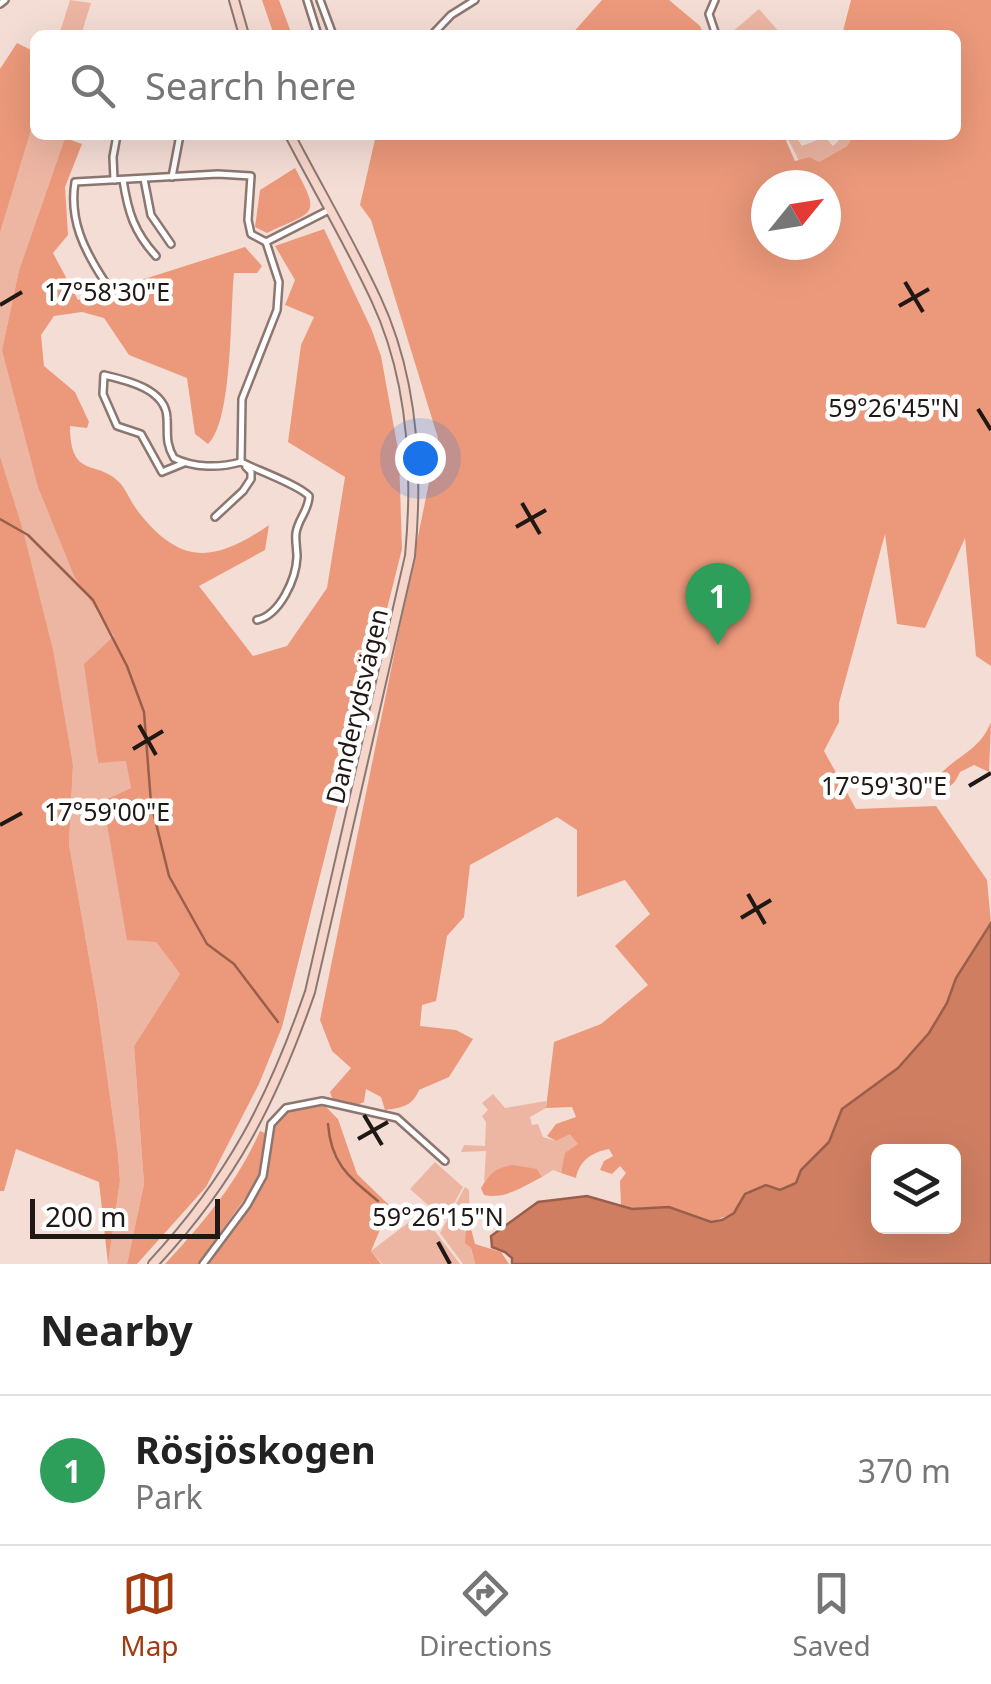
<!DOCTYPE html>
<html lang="en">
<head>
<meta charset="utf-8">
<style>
	:root { --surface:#fff; --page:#f6f6f6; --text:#222; --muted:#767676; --line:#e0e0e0; --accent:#a13b10 }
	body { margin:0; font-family:"Noto Sans",sans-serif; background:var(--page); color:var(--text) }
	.controls { position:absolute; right:30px; bottom:30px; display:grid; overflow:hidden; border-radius:15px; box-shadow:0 10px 40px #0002 }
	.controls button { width:90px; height:90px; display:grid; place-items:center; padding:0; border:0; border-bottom:2px solid var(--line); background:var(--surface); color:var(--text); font:50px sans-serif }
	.compass { position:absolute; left:751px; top:170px; width:90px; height:90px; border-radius:50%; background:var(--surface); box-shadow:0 10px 40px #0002; rotate:60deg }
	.scale { position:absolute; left:30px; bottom:25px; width:190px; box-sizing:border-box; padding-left:10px; border:5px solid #201815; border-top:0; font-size:28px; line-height:35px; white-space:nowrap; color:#201815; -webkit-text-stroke:8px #fff; paint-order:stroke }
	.you { position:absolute; left:420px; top:458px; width:35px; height:35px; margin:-25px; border:8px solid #fff; border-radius:50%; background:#1a73e8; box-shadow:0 0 0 15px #1a73e833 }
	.badge { display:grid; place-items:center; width:65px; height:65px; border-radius:50%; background:var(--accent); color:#fff; font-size:32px; font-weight:700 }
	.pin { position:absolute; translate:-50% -82px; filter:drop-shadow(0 2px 5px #0008) }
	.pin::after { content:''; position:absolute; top:52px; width:35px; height:30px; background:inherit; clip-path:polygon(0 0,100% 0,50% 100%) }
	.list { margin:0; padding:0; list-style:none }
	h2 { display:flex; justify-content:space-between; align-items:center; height:130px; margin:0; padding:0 40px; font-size:42px }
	h2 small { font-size:32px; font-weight:400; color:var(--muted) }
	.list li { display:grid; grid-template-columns:65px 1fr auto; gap:30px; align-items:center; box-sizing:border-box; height:150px; padding:0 40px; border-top:2px solid var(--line) }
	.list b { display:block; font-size:38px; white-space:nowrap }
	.list p { margin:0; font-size:32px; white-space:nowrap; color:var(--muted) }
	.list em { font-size:32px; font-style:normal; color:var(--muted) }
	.icon { flex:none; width:55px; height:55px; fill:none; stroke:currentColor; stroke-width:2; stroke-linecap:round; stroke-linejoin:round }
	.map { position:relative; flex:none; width:991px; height:1264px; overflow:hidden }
	.search { position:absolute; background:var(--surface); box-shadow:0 10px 40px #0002; left:30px; right:30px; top:30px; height:110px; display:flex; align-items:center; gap:25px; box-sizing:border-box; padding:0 35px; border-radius:15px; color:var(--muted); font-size:38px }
	.sheet { height:280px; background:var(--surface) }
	nav { display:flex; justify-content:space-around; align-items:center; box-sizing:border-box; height:140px; border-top:2px solid var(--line); background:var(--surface); font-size:28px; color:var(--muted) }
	nav a { display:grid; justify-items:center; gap:5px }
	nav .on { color:var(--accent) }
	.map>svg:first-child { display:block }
	.green { fill:#edb6a3 }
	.forest { fill:#ec997b; fill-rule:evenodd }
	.water { fill:#cf7e62; stroke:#9a5f4b; stroke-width:2.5; fill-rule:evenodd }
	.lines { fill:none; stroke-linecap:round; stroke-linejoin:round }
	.stream { stroke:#9a5f4b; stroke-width:2.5 }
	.street-casing { stroke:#8c7770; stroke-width:10 }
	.secondary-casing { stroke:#8c7770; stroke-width:12 }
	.street { stroke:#fff; stroke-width:5 }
	.secondary { stroke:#f6d5ca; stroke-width:8 }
	.ticks { fill:none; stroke:#201815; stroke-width:4 }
	.labels { text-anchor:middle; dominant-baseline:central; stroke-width:9; stroke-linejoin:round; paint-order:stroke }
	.street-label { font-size:25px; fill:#201815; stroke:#fff }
	.ticks-label { font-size:25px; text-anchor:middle; fill:#201815; stroke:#fff; stroke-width:9; stroke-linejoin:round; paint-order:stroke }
</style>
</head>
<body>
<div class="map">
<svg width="991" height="1264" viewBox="0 0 991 1264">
	<rect width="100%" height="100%" fill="#f4ddd5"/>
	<g class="green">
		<polygon points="70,0 91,3 81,35 59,35"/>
		<polygon points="759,9 782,35 733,35 731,33"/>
		<polygon points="35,117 35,135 65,135 65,138 19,270 2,350 75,578 114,636 97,762 127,761 131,789 103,801 156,942 180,974 134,1046 144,1184 127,1264 108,1264 120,1181 118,1154 97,1003 69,844 73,765 21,523 0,456 0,233"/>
		<polygon points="786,135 795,135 802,146 820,139 818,135 823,135 833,146 844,135 854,135 847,146 819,162 810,157 799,161"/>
		<path d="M493 1094 505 1108 546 1101V1108L530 1117 532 1125 538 1124 543 1137 556 1141 570 1133 579 1144 565 1159 561 1173 553 1170 542 1177 537 1169C517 1168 499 1162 484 1182L486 1151 461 1152 464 1145 485 1146 486 1122 482 1116 488 1110 482 1103Z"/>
		<polygon points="435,1162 463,1187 445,1220 410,1189"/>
		<polygon points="465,1187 469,1190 470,1225 466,1230 475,1264 463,1264 440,1233"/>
		<polygon points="421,1213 460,1264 382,1264 371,1251"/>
	</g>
	<g class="forest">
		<polygon points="262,0 279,0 292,35 274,35"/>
		<polygon points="602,0 669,0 700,26 704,35 571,35"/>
		<path d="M851 0H991V666L976 656 965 538 925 628 897 624 885 534 839 703V722L824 751 856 809 936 806 987 880 991 923 956 978 947 1003 929 1033 898 1068 842 1109 829 1142 801 1170 796 1183 780 1191 766 1185 745 1194 734 1213 711 1222 669 1207 632 1209 621 1205 620 1181 626 1173 620 1166 612 1174 600 1170 604 1161 613 1156 609 1149C592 1152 579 1161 576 1178L561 1173 565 1153 578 1144 570 1134 556 1141 547 1136 556 1124 576 1117 572 1107 546 1108 554 1042 601 1024 648 985 615 946 650 914 625 880 577 897V830L557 817 470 865 464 917 447 936 436 1001 422 1005 420 1026 456 1030 473 1039 449 1077 419 1090C413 1106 401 1108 385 1110L381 1097 366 1089 364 1102 357 1105 333 1100 330 1092 351 1068 332 1051 320 1020 438 438 371 220 360 205 376 135 784 136 795 161 810 157 819 162 847 146 854 135H956V35H842ZM766 185H826V245H766Z"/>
		<polygon points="17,43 35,52 35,117 0,233 0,69"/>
		<path d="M65 138 82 144 65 187 68 235 53 253 78 300 245 247 262 266 257 273H234C230 310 233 421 208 444L195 434 187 378 129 355 104 318 82 312 54 316 41 335 44 366 75 392 89 422 87 428 70 426C70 481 98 458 121 484 127 492 131 502 137 510 180 566 214 563 269 525L265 550 199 586 253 656 287 646 327 588 345 477 288 442 301 345 314 317 285 305 295 280 275 246 324 229 371 328 381 356 399 455 402 549 282 1027 259 1084 206 1187 137 1264H127L144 1184 134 1046 180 974 156 942 127 940 103 801 131 788 126 761 98 763 84 664 114 636 75 578 38 487 2 350 19 270Z"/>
		<path d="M295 168C322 218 314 210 267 233L255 227 260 190Z"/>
		<polygon points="0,456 21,523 53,650 73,765 69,844 97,1003 118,1154 120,1181 108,1264 99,1182 16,1149 4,1191 0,1191"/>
		<path d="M991 722 989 772 974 765 960 772C955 783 952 787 940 789L933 784C949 757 978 755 991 722Z"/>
		<polygon points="324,1105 338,1119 357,1174 390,1206 371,1251 381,1264 209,1264 266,1176 268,1139 280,1118 293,1107"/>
		<path d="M260 1131 265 1133 263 1168 258 1180 198 1264H165C203 1223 237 1183 260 1131Z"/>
		<path d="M513 1165 537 1169 542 1177C524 1186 504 1200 484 1195L481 1188C489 1174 496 1167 513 1165Z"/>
		<polygon points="470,1225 475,1244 501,1252 509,1264 475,1264 471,1248 465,1243 466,1230"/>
	</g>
	<path class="water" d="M991 923V1264H512V1258L505 1252 492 1247 491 1236 538 1202 587 1196 632 1209 669 1207 711 1222 722 1220 734 1213 745 1194 766 1185 780 1190 796 1183 801 1170 829 1142 842 1109 898 1068 929 1033 947 1003 956 978ZM878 1152H954V1226H878Z"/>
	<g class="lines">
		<g class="stream">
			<polyline points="0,519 28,535 93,600 127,666 144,712 151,803 169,876 207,944 234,964 278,1022"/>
			<path d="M328 1124C331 1164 349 1177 378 1201"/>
		</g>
		<defs>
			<g id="street">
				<polyline points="307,0 318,35"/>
				<polyline points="320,0 333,35"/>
				<polyline points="715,0 709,14 716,35"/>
				<polyline points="0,4 5,0"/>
				<polyline points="432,35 451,15 475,0"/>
				<polyline points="172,177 180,135"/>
				<polyline points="144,179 151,215 171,244"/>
				<polyline points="114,180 113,157 117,135"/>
				<path d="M123 180C128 212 134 232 156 256"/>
				<path d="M105 282C84 250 69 220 75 182L218 174 251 176 248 220 251 234 266 242"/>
				<polyline points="241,462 242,399 277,310 279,282 266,242 329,210"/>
				<path d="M241 462C257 470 299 485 309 496 309 510 298 519 296 533 295 540 297 549 297 557 296 579 280 615 257 620"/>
				<path d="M184 463 162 472 141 434 117 426 103 394 104 375C126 380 166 389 167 418 168 433 165 443 174 458 194 468 219 468 241 462"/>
				<polyline points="215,517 243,491 251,479 251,472 246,467"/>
				<polyline points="203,1264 247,1205 263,1176 271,1124 286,1108 322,1101 397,1118 445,1161"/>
			</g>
			<g id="secondary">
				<polyline points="234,0 244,35"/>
				<path d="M153 1264C232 1179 272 1101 310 992L410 556C418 471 413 378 376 299 350 243 318 189 290 135"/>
			</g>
		</defs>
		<use href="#street" class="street-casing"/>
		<use href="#secondary" class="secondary-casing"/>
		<use href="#street" class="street"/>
		<use href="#secondary" class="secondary"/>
	</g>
	<path class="ticks" d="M905 282 923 312M0 305 22 292M899 306 929 289M978 409 991 430M522 503 540 534M516 527 546 510M139 725 156 755M133 749 163 731M969 786 991 773M0 825 22 813M748 894 765 924M741 918 771 900M364 1115 382 1145M358 1139 388 1122M438 1242 450 1264"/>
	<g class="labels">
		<g class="street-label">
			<text transform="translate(356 706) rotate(-77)">Danderydsvägen</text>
		</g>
	</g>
	<g class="ticks-label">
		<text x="107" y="301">17°58'30"E</text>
		<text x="894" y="417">59°26'45"N</text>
		<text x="884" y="795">17°59'30"E</text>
		<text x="107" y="821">17°59'00"E</text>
		<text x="438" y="1226">59°26'15"N</text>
	</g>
</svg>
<div class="controls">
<button><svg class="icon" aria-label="layers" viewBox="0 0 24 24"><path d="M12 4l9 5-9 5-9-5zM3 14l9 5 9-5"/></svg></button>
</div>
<svg class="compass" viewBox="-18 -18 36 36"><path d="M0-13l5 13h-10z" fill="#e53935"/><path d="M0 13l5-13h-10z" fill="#767676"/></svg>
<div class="scale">200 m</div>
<div class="you"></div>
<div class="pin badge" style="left:718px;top:645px;background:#2e9e5b">1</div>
<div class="search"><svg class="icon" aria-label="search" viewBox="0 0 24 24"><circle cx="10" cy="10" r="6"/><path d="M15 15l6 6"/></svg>Search here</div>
</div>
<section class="sheet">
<h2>Nearby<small></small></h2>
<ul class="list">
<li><span class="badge" style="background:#2e9e5b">1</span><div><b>Rösjöskogen</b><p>Park</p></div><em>370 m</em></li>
</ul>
</section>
<nav>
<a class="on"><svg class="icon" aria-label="map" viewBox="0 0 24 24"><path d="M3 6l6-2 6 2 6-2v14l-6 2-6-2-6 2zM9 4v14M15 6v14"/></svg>Map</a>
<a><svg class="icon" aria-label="directions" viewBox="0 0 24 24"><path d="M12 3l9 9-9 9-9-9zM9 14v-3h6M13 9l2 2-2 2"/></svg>Directions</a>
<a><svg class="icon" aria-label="saved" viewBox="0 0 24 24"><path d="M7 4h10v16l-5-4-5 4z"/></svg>Saved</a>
</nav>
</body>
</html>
